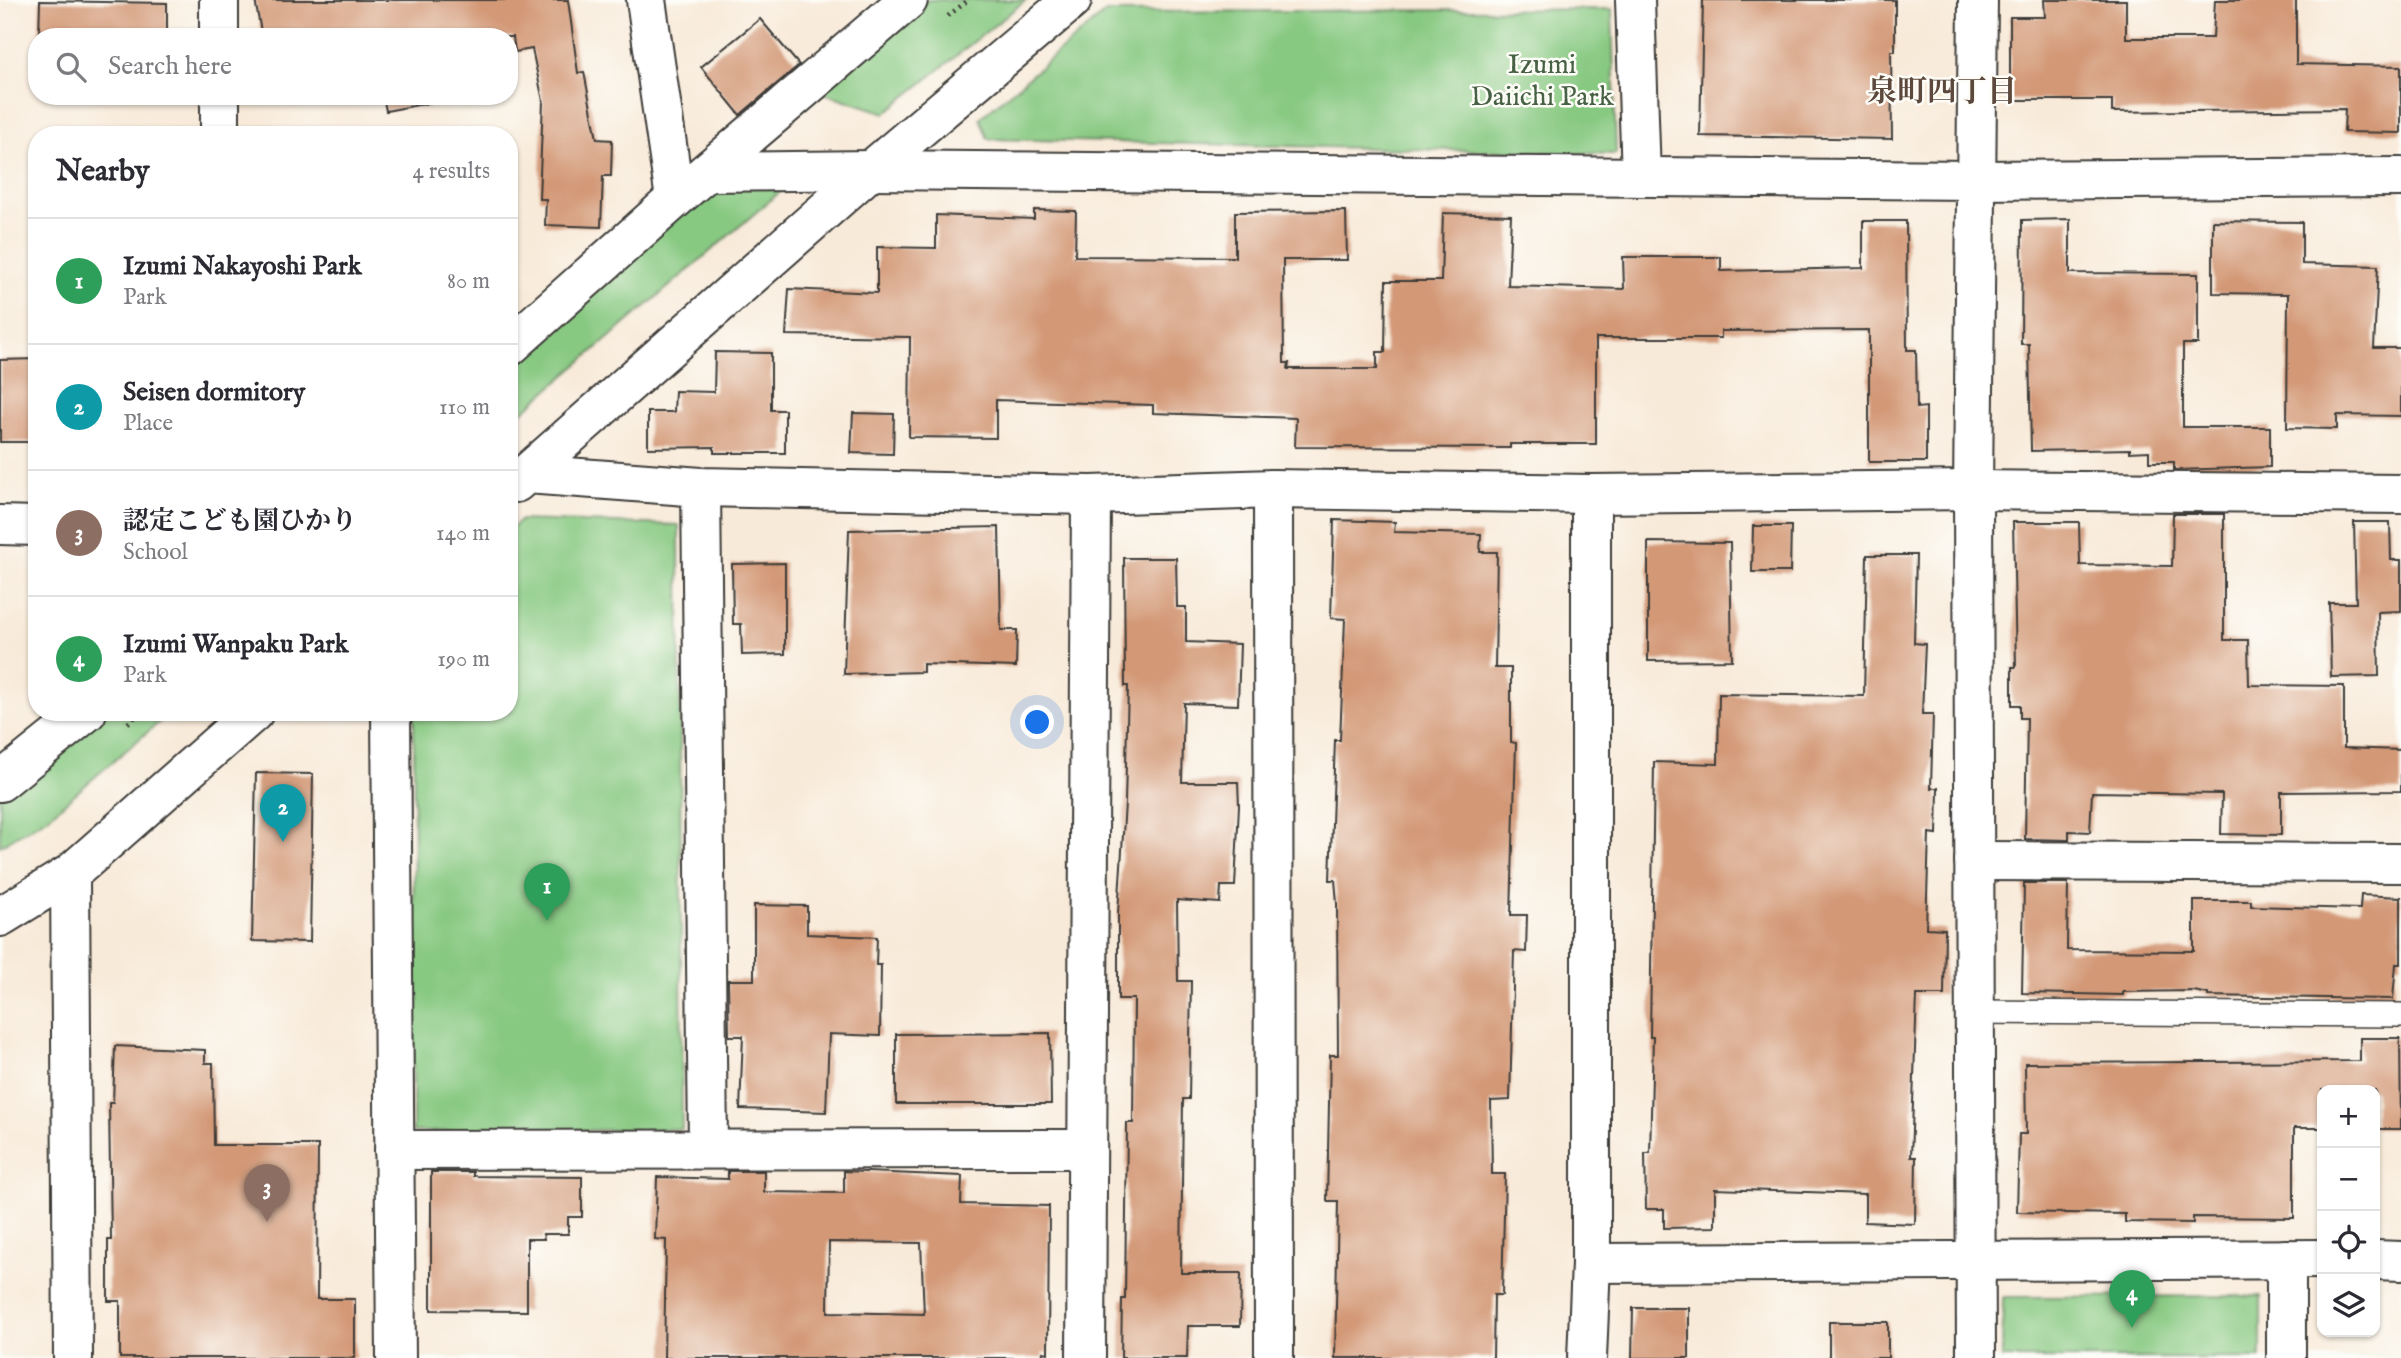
<!DOCTYPE html>
<html lang="en">
<head>
<meta charset="utf-8">
<style>
	:root { --surface:#fff; --page:#f2f2f3; --text:#2b2b33; --muted:#7c7c81; --line:#e1e1e2; --accent:#d1495b }
	body { margin:0; font-family:"IM FELL English","Noto Serif JP",serif; background:var(--page); color:var(--text) }
	.controls { position:absolute; right:21px; bottom:21px; display:grid; overflow:hidden; border-radius:14px; box-shadow:0 2px 5px #0004 }
	.controls button { width:63px; height:63px; display:grid; place-items:center; padding:0; border:0; border-bottom:2px solid var(--line); background:var(--surface); color:var(--text); font:35px sans-serif }
	.you { position:absolute; left:1038px; top:723px; width:24px; height:24px; margin:-18px; border:5px solid #fff; border-radius:50%; background:#1a73e8; box-shadow:0 0 0 10px #1a73e833 }
	.badge { display:grid; place-items:center; width:46px; height:46px; border-radius:50%; background:var(--accent); color:#fff; font-size:23px; font-weight:700 }
	.pin { position:absolute; translate:-50% -58px; filter:drop-shadow(0 2px 4px #0008) }
	.pin::after { content:''; position:absolute; top:37px; width:24px; height:21px; background:inherit; clip-path:polygon(0 0,100% 0,50% 100%) }
	.list { margin:0; padding:0; list-style:none }
	h2 { display:flex; justify-content:space-between; align-items:center; height:91px; margin:0; padding:0 28px; font-size:30px }
	h2 small { font-size:23px; font-weight:400; color:var(--muted) }
	.list li { display:grid; grid-template-columns:46px 1fr auto; gap:21px; align-items:center; box-sizing:border-box; height:126px; padding:0 28px; border-top:2px solid var(--line) }
	.list b { display:block; font-size:26px; white-space:nowrap }
	.list p { margin:0; font-size:23px; white-space:nowrap; color:var(--muted) }
	.list em { font-size:23px; font-style:normal; color:var(--muted) }
	.icon { flex:none; width:38px; height:38px; fill:none; stroke:currentColor; stroke-width:2; stroke-linecap:round; stroke-linejoin:round }
	.map { position:relative; flex:none; width:2401px; height:1358px; overflow:hidden }
	.search { position:absolute; background:var(--surface); box-shadow:0 2px 5px #0004; left:28px; top:28px; width:490px; height:77px; display:flex; align-items:center; gap:18px; box-sizing:border-box; padding:0 24px; border-radius:28px; color:var(--muted); font-size:26px }
	.panel { position:absolute; background:var(--surface); box-shadow:0 2px 5px #0004; left:28px; top:126px; width:490px; height:595px; border-radius:28px }
	.map>svg:first-child { display:block }
	.green { fill:#88c982; stroke:#52724f; stroke-width:2 }
	.building { fill:#d39977; fill-rule:evenodd }
	.lines { fill:none; stroke-linecap:round; stroke-linejoin:round }
	.service-casing { stroke:#3d3b38; stroke-width:26 }
	.minor-casing { stroke:#3d3b38; stroke-width:42 }
	.path { stroke:#3d3b38; stroke-width:4.5; stroke-dasharray:2 5; stroke-linecap:butt }
	.service { stroke:#fff; stroke-width:23 }
	.minor { stroke:#fff; stroke-width:38 }
	.labels { text-anchor:middle; dominant-baseline:central; stroke-width:5; stroke-linejoin:round; paint-order:stroke }
	.park-label { font-size:28px; fill:#476145; stroke:#fdfcf7 }
	.neighbourhood-label { font-size:30px; font-weight:bold; fill:#5c483c; stroke:#fdfcf7 }
</style>
</head>
<body>
<div class="map">
<svg width="2401" height="1358" viewBox="0 0 2401 1358">
	<rect width="100%" height="100%" fill="#fdfcf7"/>
	<filter id="ink" filterUnits="userSpaceOnUse"><feTurbulence type="fractalNoise" baseFrequency=".0143" numOctaves="2"/><feDisplacementMap in="SourceGraphic" scale="14" xChannelSelector="R" yChannelSelector="G"/><feConvolveMatrix kernelMatrix="1 2 1 2 8 2 1 2 1" color-interpolation-filters="sRGB"/></filter>
	<filter id="wash" filterUnits="userSpaceOnUse"><feTurbulence type="fractalNoise" baseFrequency=".00686" numOctaves="4" result="noise"/><feDisplacementMap in="SourceGraphic" scale="28" xChannelSelector="R" yChannelSelector="G"/><feGaussianBlur stdDeviation="1.57" result="paint"/><feColorMatrix in="noise" values="0 0 0 0 0 0 0 0 0 0 0 0 0 0 0 0 0 1.4 0 .05"/><feComposite in="paint" operator="in"/></filter>
	<g filter="url(#wash)">
		<rect width="100%" height="100%" fill="#f8ead9"/>
		<g class="green">
			<polygon points="928,0 1026,0 885,113 821,92"/>
			<polygon points="1612,9 1616,154 988,139 980,118 1106,12"/>
			<polygon points="712,183 788,185 509,423 509,361"/>
			<polygon points="521,520 679,525 682,1129 413,1132 414,712 509,712 509,530"/>
			<polygon points="102,712 171,712 48,817 0,846 0,794"/>
			<polygon points="2261,1296 2261,1358 2002,1358 2003,1297"/>
		</g>
		<g id="blocks">
			<g class="building">
				<polygon points="255,0 568,0 578,73 584,72 597,139 612,140 611,176 603,176 601,227 545,225 546,199 539,199 543,101 532,49 515,52 513,37 262,37"/>
				<polygon points="1703,0 1895,0 1895,51 1891,51 1892,139 1700,136"/>
				<polygon points="2044,0 2126,0 2126,38 2213,38 2215,0 2296,0 2296,64 2401,66 2401,133 2344,132 2345,109 2112,112 2112,100 2010,100 2010,17 2045,17"/>
				<polygon points="40,1 167,3 167,37 39,37"/>
				<polygon points="760,19 799,65 740,115 701,67"/>
				<polygon points="383,96 443,96 444,100 386,111"/>
				<polygon points="1034,210 1076,211 1075,256 1235,257 1235,212 1346,211 1347,260 1283,260 1284,363 1289,363 1288,369 1377,369 1377,352 1385,352 1386,281 1441,281 1443,213 1511,215 1508,286 1624,289 1623,257 1721,257 1721,271 1863,268 1863,221 1906,221 1907,350 1916,350 1917,408 1926,407 1926,462 1869,462 1869,330 1721,331 1721,338 1596,338 1596,444 1510,444 1510,448 1295,447 1296,418 1153,413 1153,405 996,400 996,438 909,437 910,337 786,335 789,289 877,293 877,247 936,248 936,215 1034,219"/>
				<polygon points="2070,219 2070,273 2198,274 2198,344 2183,344 2183,427 2270,427 2270,467 2174,470 2174,462 2149,462 2149,451 2130,452 2130,449 2031,451 2029,344 2021,344 2022,220"/>
				<polygon points="2213,221 2302,222 2302,264 2378,266 2374,348 2401,348 2401,416 2337,415 2337,429 2287,428 2288,294 2213,293"/>
				<polygon points="715,352 771,353 771,410 785,410 785,453 714,453 714,447 648,448 648,412 674,412 675,391 714,392"/>
				<polygon points="37,359 37,442 0,442 0,360"/>
				<polygon points="853,413 894,414 893,454 851,453"/>
				<polygon points="2173,514 2224,514 2224,640 2248,640 2249,685 2344,686 2344,748 2401,750 2401,791 2281,792 2281,835 2221,834 2222,794 2092,792 2090,832 2069,831 2069,840 2025,839 2027,718 2020,718 2020,705 2012,705 2012,667 2016,667 2013,522 2079,522 2080,565 2172,566"/>
				<polygon points="1334,520 1395,522 1394,532 1481,534 1480,552 1497,552 1495,668 1511,668 1511,742 1516,743 1511,915 1527,915 1526,952 1514,951 1510,1100 1491,1101 1492,1174 1505,1174 1502,1295 1494,1295 1493,1358 1335,1358 1338,1201 1327,1201 1330,1055 1338,1055 1337,903 1335,880 1330,880 1335,740 1340,740 1345,619 1331,618"/>
				<polygon points="2354,522 2390,522 2391,560 2401,560 2401,611 2378,612 2379,676 2331,677 2329,603 2356,603"/>
				<polygon points="1753,526 1791,526 1790,572 1752,572"/>
				<polygon points="999,527 1001,630 1017,630 1016,667 923,664 923,672 844,674 849,530"/>
				<polygon points="1648,542 1730,543 1732,660 1648,661"/>
				<polygon points="1867,555 1916,555 1914,643 1925,644 1922,714 1933,714 1931,788 1938,788 1937,834 1929,833 1926,928 1945,929 1944,995 1917,995 1911,1157 1916,1157 1915,1224 1865,1222 1865,1194 1715,1189 1715,1227 1664,1228 1664,1209 1646,1209 1645,1153 1650,1153 1653,1037 1650,1037 1654,762 1718,764 1719,694 1864,696"/>
				<polygon points="1124,558 1176,558 1177,607 1186,607 1186,642 1240,644 1238,705 1184,703 1182,782 1238,782 1239,806 1235,886 1221,886 1220,903 1177,900 1178,981 1191,981 1189,1099 1183,1099 1181,1273 1241,1273 1240,1326 1188,1326 1187,1358 1121,1358 1122,1299 1125,1299 1127,1123 1133,1123 1134,999 1118,999 1118,913 1125,803 1128,686 1125,686"/>
				<polygon points="785,563 785,654 742,655 741,624 733,624 732,564"/>
				<polygon points="256,773 313,774 310,942 252,941"/>
				<polygon points="2024,883 2068,883 2067,950 2194,951 2194,901 2251,901 2251,906 2360,909 2361,895 2401,897 2401,964 2396,964 2393,999 2208,996 2208,994 2194,991 2123,992 2123,995 2022,993"/>
				<polygon points="754,905 807,906 807,934 877,937 876,965 881,965 880,1036 829,1034 826,1112 740,1109 743,1036 729,1036 728,980 754,980"/>
				<polygon points="1050,1033 1051,1104 896,1104 896,1034"/>
				<polygon points="2360,1038 2400,1038 2401,1129 2375,1129 2375,1090 2322,1090 2322,1128 2294,1128 2294,1218 2193,1217 2193,1223 2125,1222 2125,1214 2017,1212 2019,1134 2026,1134 2025,1063 2360,1061"/>
				<polygon points="115,1046 205,1050 205,1063 213,1063 214,1145 318,1145 317,1299 355,1299 355,1358 120,1358 120,1301 108,1301 108,1240 111,1240 109,1103 113,1103"/>
				<path d="M728 1171H764V1192L844 1193V1171L962 1176 961 1204 1049 1206 1048 1353 1043 1352 1042 1358H664L666 1240 655 1239 657 1177 728 1179ZM829 1242 921 1243 924 1314 828 1312Z"/>
				<polygon points="431,1172 473,1172 473,1176 582,1177 582,1217 568,1217 568,1234 543,1234 544,1239 527,1239 527,1311 431,1310"/>
				<polygon points="1633,1308 1689,1308 1689,1358 1632,1358"/>
				<rect x="1829" y="1322" width="59" height="36"/>
			</g>
		</g>
	</g>
	<g filter="url(#ink)">
		<use href="#blocks" fill-opacity="0" stroke="#3d3b38" stroke-width="2"/>
		<g class="lines">
			<defs>
				<polyline id="service" points="1975,1012 2401,1015"/>
				<g id="minor">
					<polyline points="219,0 219,37"/>
					<polyline points="646,0 675,199"/>
					<polyline points="1635,0 1641,177"/>
					<polyline points="220,96 220,135"/>
					<polyline points="707,172 871,170 1975,180 2401,177"/>
					<polyline points="509,347 675,199 908,0"/>
					<polyline points="527,474 701,487 1091,495 1273,489 1591,494 1973,490 2401,494"/>
					<polyline points="516,483 871,170 1072,0"/>
					<polyline points="701,487 708,1147"/>
					<polyline points="1273,489 1274,1358"/>
					<polyline points="0,525 37,526"/>
					<polyline points="391,712 396,1358"/>
					<polyline points="0,782 87,712"/>
					<polyline points="1974,861 2401,863"/>
					<polyline points="70,874 73,1358"/>
					<polyline points="0,917 70,874 254,712"/>
					<polyline points="394,1150 1086,1149"/>
					<polyline points="2375,1260 2401,1261"/>
					<polyline points="1591,1263 2322,1259"/>
					<polyline points="1086,1358 1091,495"/>
					<polyline points="1587,1358 1591,1263 1591,494"/>
					<polyline points="1976,1358 1973,490 1978,0"/>
					<polyline points="2286,1358 2286,1259"/>
				</g>
			</defs>
			<use href="#service" class="service-casing"/>
			<use href="#minor" class="minor-casing"/>
			<g class="path">
				<polyline points="948,16 968,0"/>
				<polyline points="128,723 141,712"/>
			</g>
			<use href="#service" class="service"/>
			<use href="#minor" class="minor"/>
		</g>
	</g>
	<g class="labels">
		<g class="park-label">
			<text x="1542" y="65">Izumi<tspan x="1542" dy="32">Daiichi Park</tspan></text>
		</g>
		<g class="neighbourhood-label">
			<text x="1942" y="93">泉町四丁目</text>
		</g>
	</g>
</svg>
<div class="controls">
<button>+</button>
<button>−</button>
<button><svg class="icon" aria-label="locate" viewBox="0 0 24 24"><circle cx="12" cy="12" r="6"/><path d="M12 2v4M12 18v4M2 12h4M18 12h4"/></svg></button>
<button><svg class="icon" aria-label="layers" viewBox="0 0 24 24"><path d="M12 4l9 5-9 5-9-5zM3 14l9 5 9-5"/></svg></button>
</div>
<div class="you"></div>
<div class="pin badge" style="left:547px;top:921px;background:#2e9e5b">1</div>
<div class="pin badge" style="left:283px;top:842px;background:#0f9aa8">2</div>
<div class="pin badge" style="left:267px;top:1222px;background:#8d6e63">3</div>
<div class="pin badge" style="left:2132px;top:1328px;background:#2e9e5b">4</div>
<div class="search"><svg class="icon" aria-label="search" viewBox="0 0 24 24"><circle cx="10" cy="10" r="6"/><path d="M15 15l6 6"/></svg>Search here</div>
<section class="panel">
<h2>Nearby<small>4 results</small></h2>
<ul class="list">
<li><span class="badge" style="background:#2e9e5b">1</span><div><b>Izumi Nakayoshi Park</b><p>Park</p></div><em>80 m</em></li>
<li><span class="badge" style="background:#0f9aa8">2</span><div><b>Seisen dormitory</b><p>Place</p></div><em>110 m</em></li>
<li><span class="badge" style="background:#8d6e63">3</span><div><b>認定こども園ひかり</b><p>School</p></div><em>140 m</em></li>
<li><span class="badge" style="background:#2e9e5b">4</span><div><b>Izumi Wanpaku Park</b><p>Park</p></div><em>190 m</em></li>
</ul>
</section>
</div>
</body>
</html>
